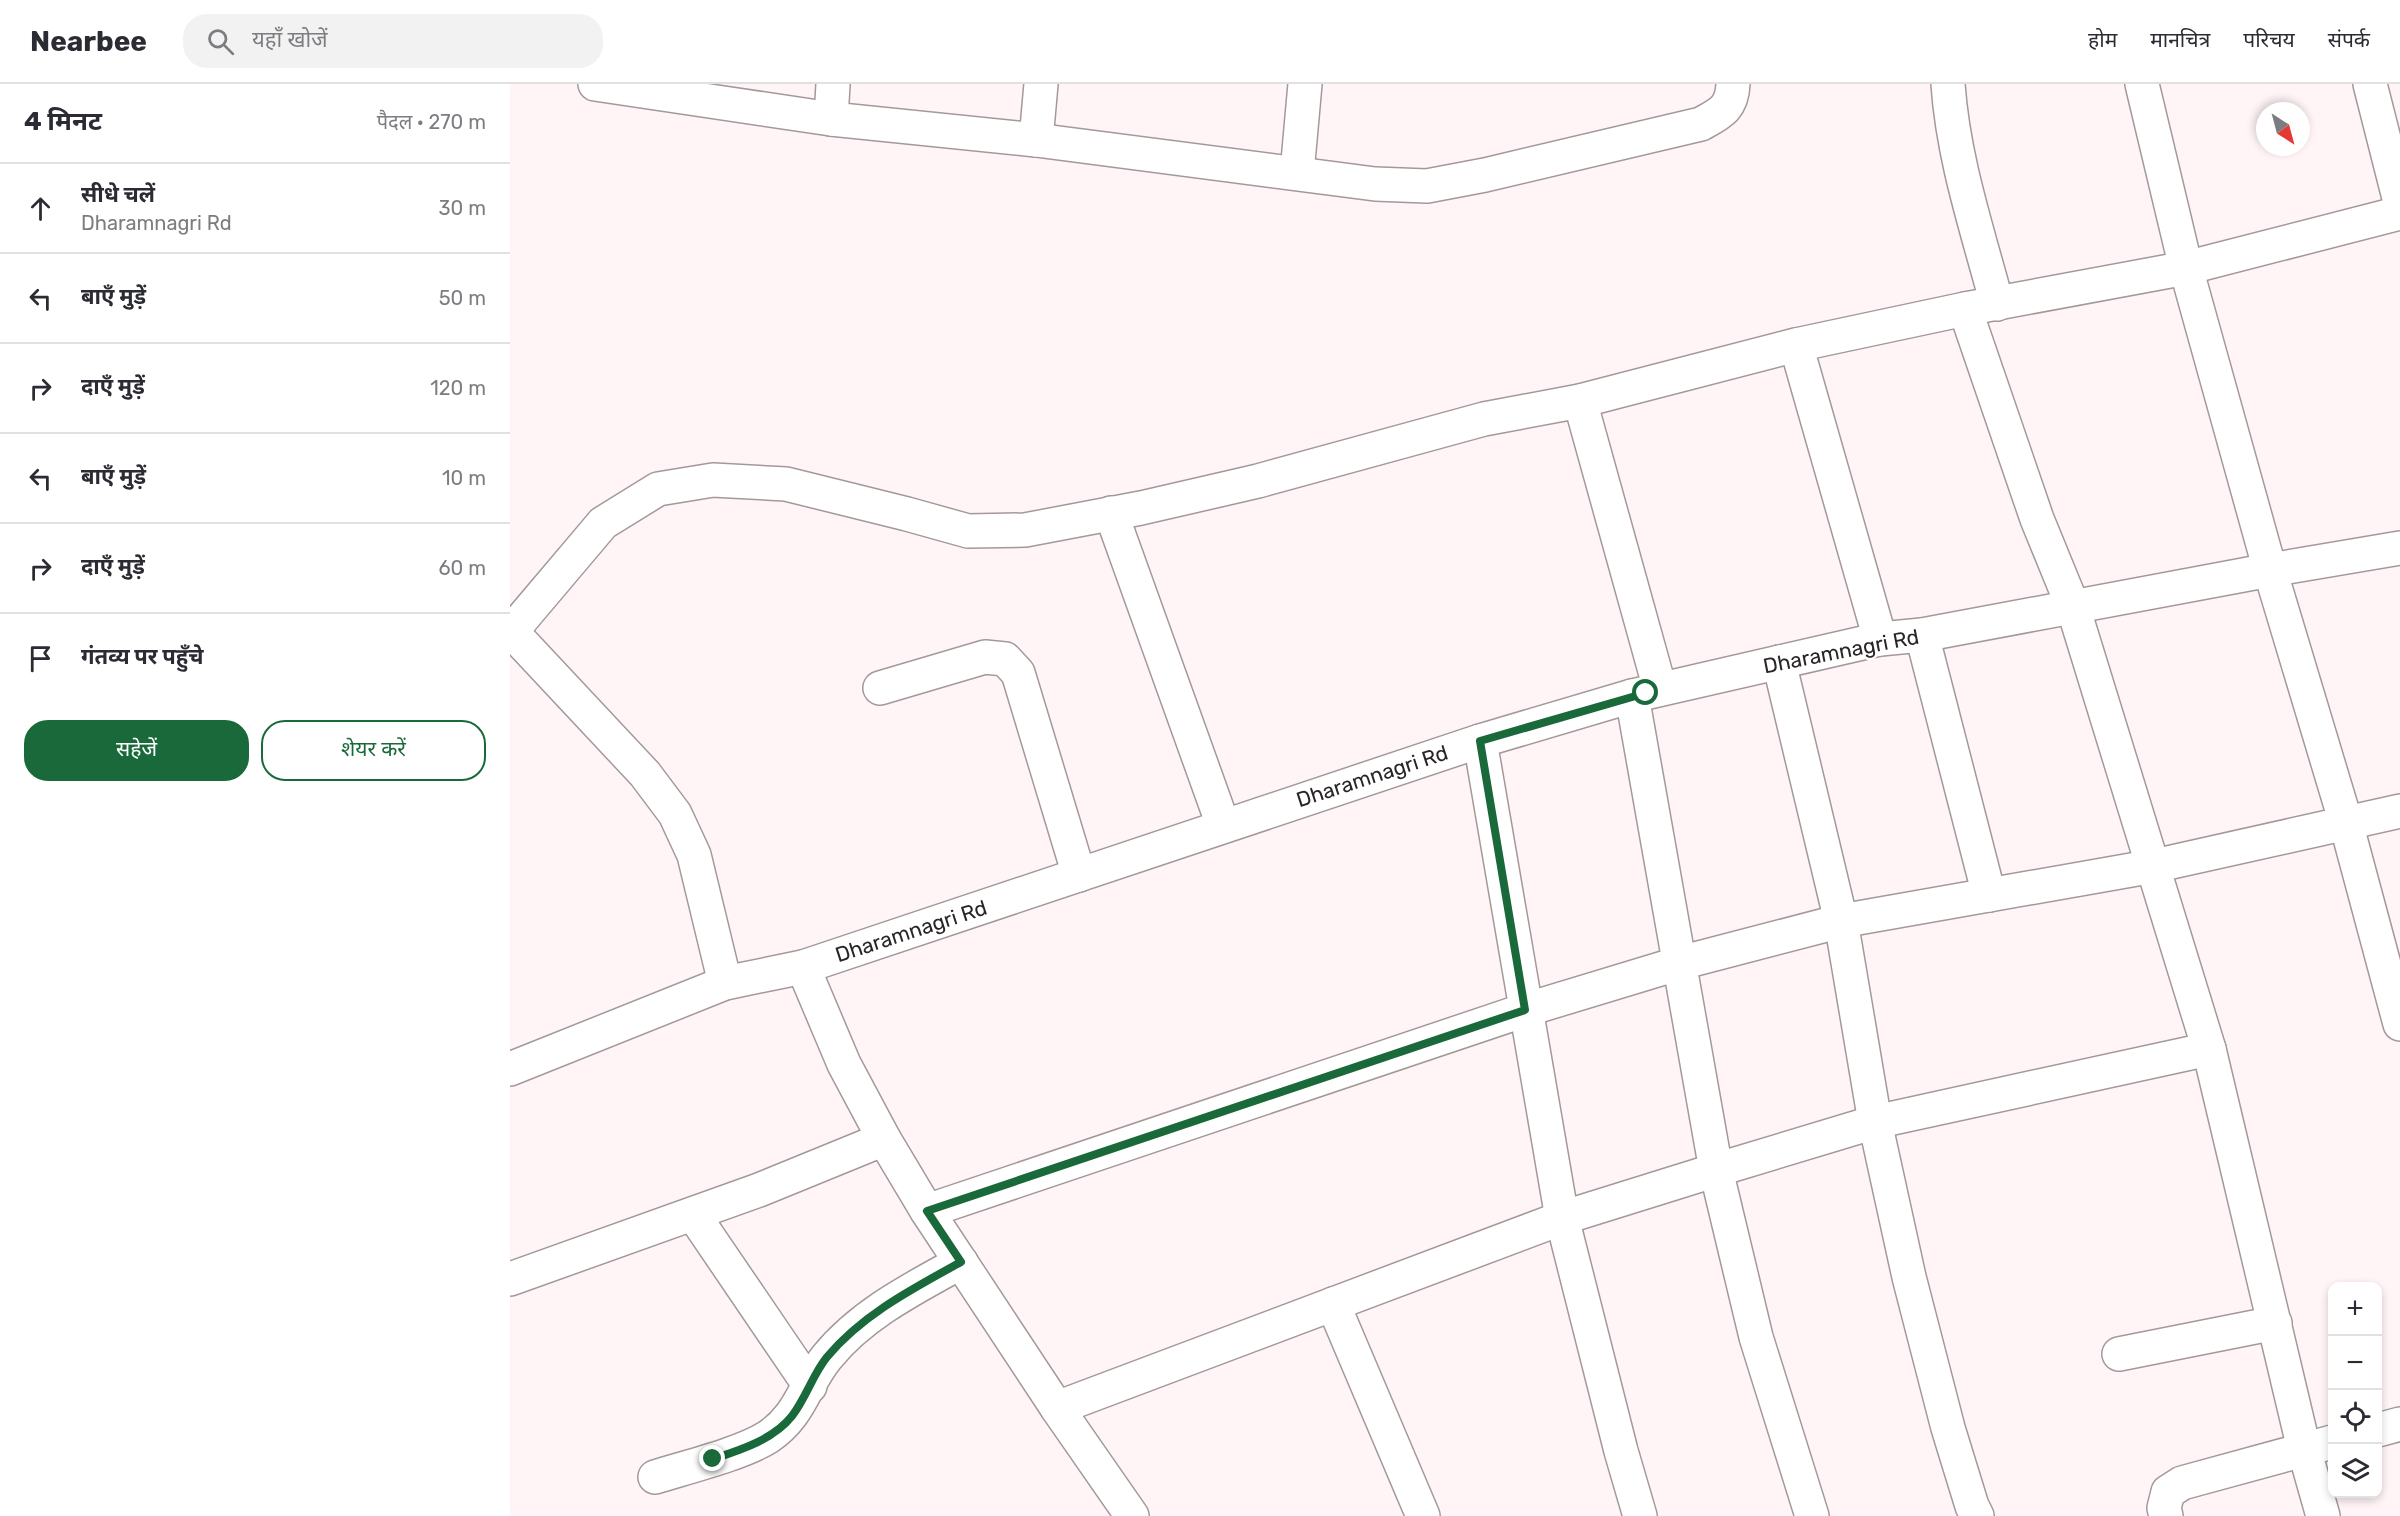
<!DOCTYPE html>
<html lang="hi">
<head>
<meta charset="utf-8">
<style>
	:root { --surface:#fff; --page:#f2f2f3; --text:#2b2b33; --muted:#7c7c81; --line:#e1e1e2; --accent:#19693a }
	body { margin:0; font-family:Rubik,"Noto Sans Devanagari",sans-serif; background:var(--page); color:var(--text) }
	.controls { position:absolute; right:18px; bottom:18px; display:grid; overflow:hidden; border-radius:12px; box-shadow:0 3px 9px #0003 }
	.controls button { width:54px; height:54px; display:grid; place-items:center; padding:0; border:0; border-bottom:2px solid var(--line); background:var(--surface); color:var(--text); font:30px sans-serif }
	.compass { position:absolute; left:1746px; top:18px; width:54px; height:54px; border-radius:50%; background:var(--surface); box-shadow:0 3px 9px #0003; rotate:144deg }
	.stop { position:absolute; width:18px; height:18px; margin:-14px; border:4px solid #19693a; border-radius:50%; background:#fff }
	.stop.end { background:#19693a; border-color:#fff; box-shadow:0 2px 6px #0008 }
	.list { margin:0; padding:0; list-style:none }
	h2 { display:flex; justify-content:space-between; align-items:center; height:78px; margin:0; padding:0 24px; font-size:26px }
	h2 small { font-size:20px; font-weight:400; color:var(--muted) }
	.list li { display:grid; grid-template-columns:39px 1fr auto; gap:18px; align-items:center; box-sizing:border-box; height:90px; padding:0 24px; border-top:2px solid var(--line) }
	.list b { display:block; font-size:22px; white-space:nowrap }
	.list p { margin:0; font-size:20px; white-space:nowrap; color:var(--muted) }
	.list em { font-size:20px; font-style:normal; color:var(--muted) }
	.actions { display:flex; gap:12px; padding:18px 24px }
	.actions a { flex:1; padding:14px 0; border:2px solid var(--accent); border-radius:24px; text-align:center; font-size:21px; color:var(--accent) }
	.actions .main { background:var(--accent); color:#fff }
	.icon { flex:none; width:33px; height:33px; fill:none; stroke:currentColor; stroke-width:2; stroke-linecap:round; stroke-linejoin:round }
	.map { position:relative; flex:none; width:1890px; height:1432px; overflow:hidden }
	header { display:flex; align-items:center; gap:36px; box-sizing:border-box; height:84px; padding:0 30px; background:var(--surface); border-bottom:2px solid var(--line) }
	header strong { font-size:28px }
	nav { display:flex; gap:33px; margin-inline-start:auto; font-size:21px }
	.search { width:420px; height:54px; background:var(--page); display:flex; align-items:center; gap:15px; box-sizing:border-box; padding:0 21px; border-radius:24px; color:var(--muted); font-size:22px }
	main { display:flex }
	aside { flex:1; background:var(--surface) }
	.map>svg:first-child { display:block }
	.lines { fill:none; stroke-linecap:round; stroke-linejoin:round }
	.minor-casing { stroke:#a4999a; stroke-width:36 }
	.minor { stroke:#fff; stroke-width:33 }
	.route { stroke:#19693a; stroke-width:8 }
	.labels { text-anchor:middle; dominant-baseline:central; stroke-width:5; stroke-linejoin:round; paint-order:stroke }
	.street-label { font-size:21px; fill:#292525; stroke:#fff }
</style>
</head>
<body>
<header>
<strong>Nearbee</strong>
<div class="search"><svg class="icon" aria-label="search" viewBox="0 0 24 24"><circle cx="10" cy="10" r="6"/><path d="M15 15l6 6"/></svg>यहाँ खोजें</div>
<nav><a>होम</a><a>मानचित्र</a><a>परिचय</a><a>संपर्क</a></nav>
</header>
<main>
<aside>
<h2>4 मिनट<small>पैदल · 270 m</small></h2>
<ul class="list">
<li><svg class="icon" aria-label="ahead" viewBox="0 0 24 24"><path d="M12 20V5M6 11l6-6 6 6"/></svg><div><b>सीधे चलें</b><p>Dharamnagri Rd</p></div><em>30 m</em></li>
<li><svg class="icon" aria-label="left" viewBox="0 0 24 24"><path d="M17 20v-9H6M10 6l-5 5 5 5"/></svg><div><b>बाएँ मुड़ें</b></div><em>50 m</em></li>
<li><svg class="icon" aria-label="right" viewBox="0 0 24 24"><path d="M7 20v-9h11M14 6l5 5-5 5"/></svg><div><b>दाएँ मुड़ें</b></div><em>120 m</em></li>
<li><svg class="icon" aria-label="left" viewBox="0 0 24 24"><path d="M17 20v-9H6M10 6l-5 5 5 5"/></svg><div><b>बाएँ मुड़ें</b></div><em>10 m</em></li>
<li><svg class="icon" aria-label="right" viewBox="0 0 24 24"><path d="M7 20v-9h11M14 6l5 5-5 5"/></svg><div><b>दाएँ मुड़ें</b></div><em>60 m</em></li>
<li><svg class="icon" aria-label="arrive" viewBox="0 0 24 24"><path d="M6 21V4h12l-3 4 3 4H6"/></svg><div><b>गंतव्य पर पहुँचे</b></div></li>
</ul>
<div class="actions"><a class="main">सहेजें</a><a>शेयर करें</a></div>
</aside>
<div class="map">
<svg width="1890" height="1432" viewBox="0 0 1890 1432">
	<rect width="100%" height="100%" fill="#fff5f6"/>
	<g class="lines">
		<defs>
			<g id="minor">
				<path d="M85 0 321 35 526 56 865 100 917 102 975 91 1191 40C1211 29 1222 24 1223 0"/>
				<path d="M1438 0C1443 75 1468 148 1487 220"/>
				<polyline points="1632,0 1676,184 1760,486 1836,739 1890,940"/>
				<polyline points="1860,0 1890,118"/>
				<polyline points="321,35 323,0"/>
				<polyline points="526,56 531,0"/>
				<polyline points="787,89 795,0"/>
				<polyline points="1455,225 1527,435 1563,523 1699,965 1794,1365 1813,1432"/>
				<polyline points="1286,261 1370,555"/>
				<polyline points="1070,317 1150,605"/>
				<polyline points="601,429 713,741"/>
				<polyline points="2,548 135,690 165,730 184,771 215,899"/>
				<polyline points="0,549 93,439 148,405 203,396 276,400 397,430 458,447 515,446 631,424 748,397 974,335 1070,317 1286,261 1455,225 1676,184 1890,129"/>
				<polyline points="1412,551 1479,811"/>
				<polyline points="1269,578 1331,837 1365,1038 1399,1193 1438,1344 1462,1422 1467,1432"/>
				<polyline points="370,604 475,573 495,575 508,589 569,791"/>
				<polyline points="1122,612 1206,1086 1246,1253 1302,1432"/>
				<polyline points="970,657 1052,1134 1111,1367 1130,1432"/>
				<polyline points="293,883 334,980 374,1055 417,1127 547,1324 622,1432"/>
				<polyline points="0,985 215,899 293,883 970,657 1122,612 1370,555 1412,551 1760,486 1890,464"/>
				<polyline points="417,1127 1015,926 1170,879 1331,837 1644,782 1890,727"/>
				<polyline points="183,1130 300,1302"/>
				<polyline points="0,1195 249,1106 374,1055"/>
				<polyline points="823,1220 913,1432"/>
				<polyline points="1609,1270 1765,1239"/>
				<polyline points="547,1324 1052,1134 1206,1086 1365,1038 1699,965"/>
				<polyline points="1868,1346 1890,1340"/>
				<path d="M145 1393C177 1383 231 1370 258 1353 291 1331 294 1301 317 1273 352 1230 404 1204 451 1178"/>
				<polyline points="1656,1432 1654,1424 1658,1408 1672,1399 1822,1358"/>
			</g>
		</defs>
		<use href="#minor" class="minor-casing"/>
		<use href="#minor" class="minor"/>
	</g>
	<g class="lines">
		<path class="route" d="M203 1375C230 1366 263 1356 282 1332 296 1314 303 1290 317 1273 353 1230 404 1204 451 1178L417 1127 1015 926 970 657 1136 609"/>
	</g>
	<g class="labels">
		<g class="street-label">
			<text transform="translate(1331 567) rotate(-11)">Dharamnagri Rd</text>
			<text transform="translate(862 692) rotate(-18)">Dharamnagri Rd</text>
			<text transform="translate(401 847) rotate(-18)">Dharamnagri Rd</text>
		</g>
	</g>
</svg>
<div class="controls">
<button>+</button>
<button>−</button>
<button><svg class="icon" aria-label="locate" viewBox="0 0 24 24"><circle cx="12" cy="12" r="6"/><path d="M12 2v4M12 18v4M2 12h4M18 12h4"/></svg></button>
<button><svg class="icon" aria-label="layers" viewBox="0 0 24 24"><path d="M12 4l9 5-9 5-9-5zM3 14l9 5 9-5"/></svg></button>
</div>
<svg class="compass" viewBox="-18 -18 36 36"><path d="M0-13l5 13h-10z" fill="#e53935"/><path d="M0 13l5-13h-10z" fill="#7c7c81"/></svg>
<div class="stop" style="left:1136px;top:609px"></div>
<div class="stop end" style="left:203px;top:1375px"></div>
</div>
</main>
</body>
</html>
